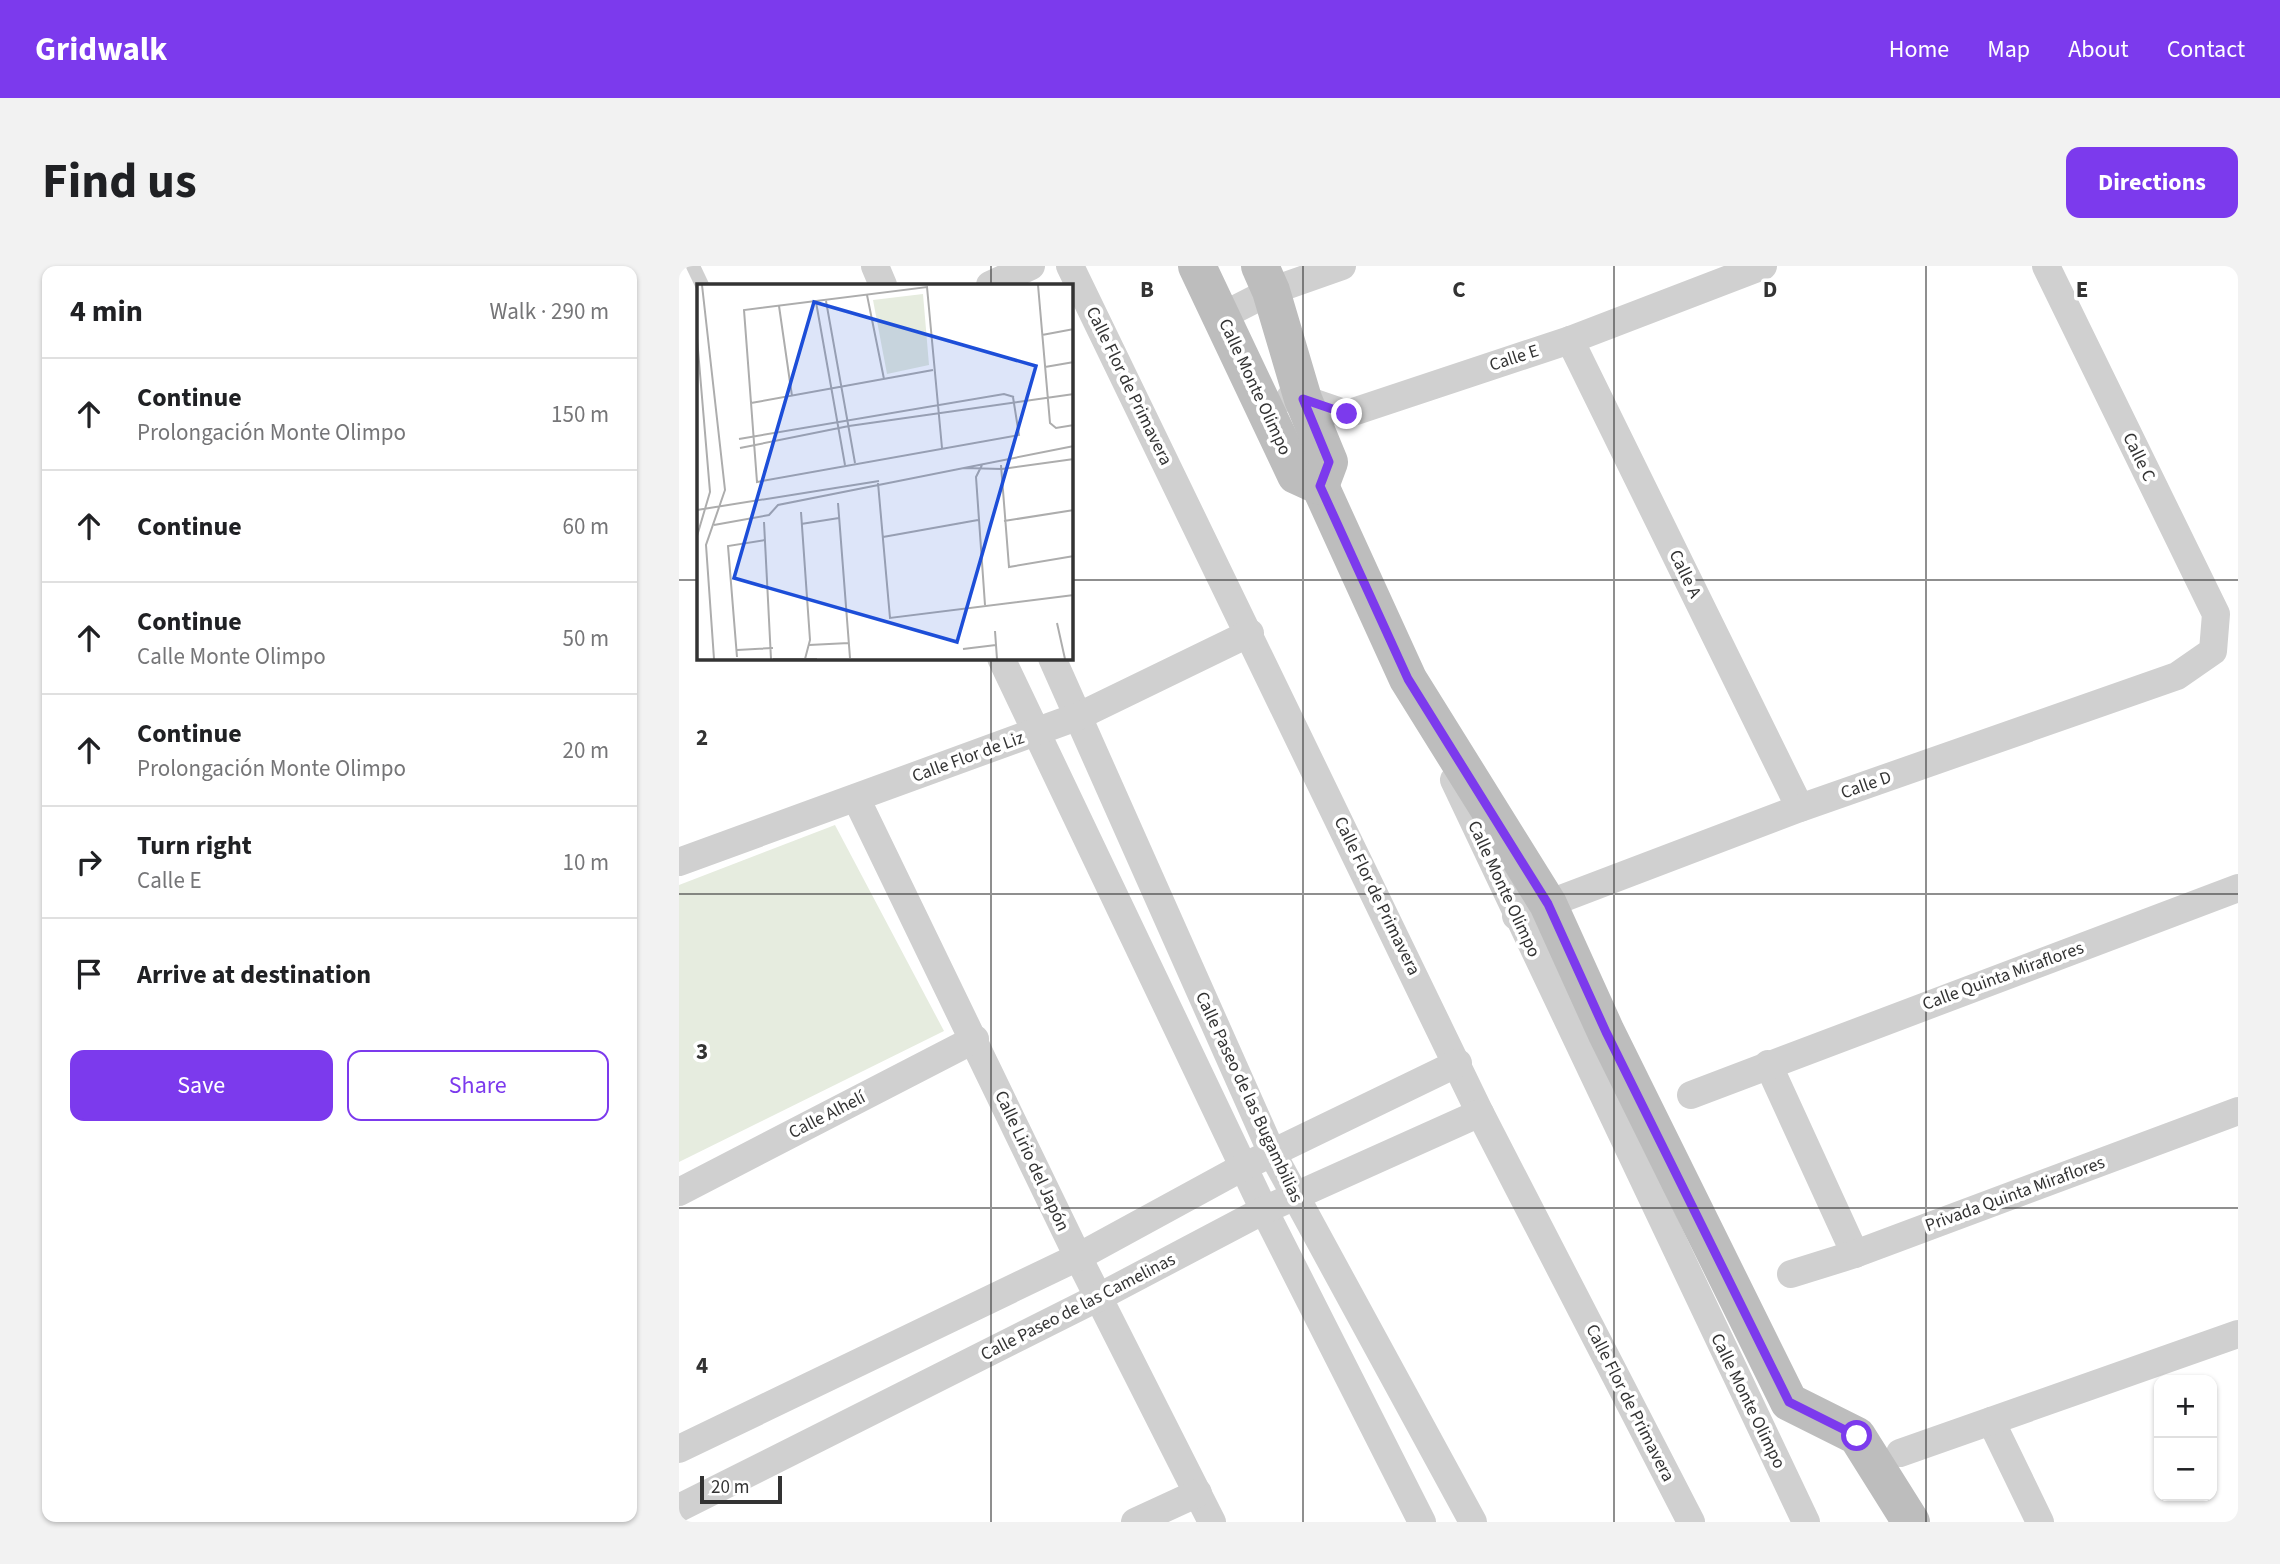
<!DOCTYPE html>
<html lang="en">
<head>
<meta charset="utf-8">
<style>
	:root { --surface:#fff; --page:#f2f2f2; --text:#202124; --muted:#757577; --line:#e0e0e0; --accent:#7c3aed }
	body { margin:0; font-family:"Source Sans 3",sans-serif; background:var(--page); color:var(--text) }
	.controls { position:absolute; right:21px; bottom:21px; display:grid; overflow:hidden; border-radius:14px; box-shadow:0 2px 5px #0004 }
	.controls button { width:63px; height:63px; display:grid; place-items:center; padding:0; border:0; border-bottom:2px solid var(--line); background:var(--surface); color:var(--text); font:35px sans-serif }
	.scale { position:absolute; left:21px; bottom:18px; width:82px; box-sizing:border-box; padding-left:7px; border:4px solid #333; border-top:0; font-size:19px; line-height:24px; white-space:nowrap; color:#333; -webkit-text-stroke:5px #fff; paint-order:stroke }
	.stop { position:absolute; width:21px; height:21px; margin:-16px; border:5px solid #7c3aed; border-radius:50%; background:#fff }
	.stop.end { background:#7c3aed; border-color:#fff; box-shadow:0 2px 7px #0008 }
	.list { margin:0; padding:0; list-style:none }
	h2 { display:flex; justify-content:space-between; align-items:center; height:91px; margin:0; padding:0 28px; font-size:30px }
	h2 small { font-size:23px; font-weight:400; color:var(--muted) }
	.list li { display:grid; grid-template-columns:46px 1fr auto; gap:21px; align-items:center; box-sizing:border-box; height:112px; padding:0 28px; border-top:2px solid var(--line) }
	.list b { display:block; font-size:26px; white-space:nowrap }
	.list p { margin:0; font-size:23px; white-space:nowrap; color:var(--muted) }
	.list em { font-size:23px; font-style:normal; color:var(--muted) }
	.actions { display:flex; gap:14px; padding:21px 28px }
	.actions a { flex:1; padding:16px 0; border:2px solid var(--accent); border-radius:14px; text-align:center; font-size:24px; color:var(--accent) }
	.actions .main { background:var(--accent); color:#fff }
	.icon { flex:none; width:38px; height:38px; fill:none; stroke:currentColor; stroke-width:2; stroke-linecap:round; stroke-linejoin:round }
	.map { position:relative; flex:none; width:1559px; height:1256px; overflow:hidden; border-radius:14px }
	header { display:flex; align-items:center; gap:42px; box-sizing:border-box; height:98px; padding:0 35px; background:var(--accent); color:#fff }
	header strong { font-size:33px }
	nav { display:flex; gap:38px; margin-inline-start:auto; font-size:24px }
	.intro { display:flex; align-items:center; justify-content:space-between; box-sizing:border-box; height:168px; padding:0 42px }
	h1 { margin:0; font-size:49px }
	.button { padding:18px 32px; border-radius:14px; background:var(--accent); color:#fff; font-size:24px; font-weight:700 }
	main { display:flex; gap:42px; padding:0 42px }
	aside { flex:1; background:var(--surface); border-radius:14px; box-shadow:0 2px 5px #0004 }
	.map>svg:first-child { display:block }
	.green { fill:#e6ecdf }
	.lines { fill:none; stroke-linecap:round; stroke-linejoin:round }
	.lane { stroke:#d0d0d0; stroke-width:14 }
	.street { stroke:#d0d0d0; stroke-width:28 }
	.secondary { stroke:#bdbdbd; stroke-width:38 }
	.route { stroke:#7c3aed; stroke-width:9 }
	.grid { fill:none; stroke:#333; stroke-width:2; stroke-opacity:0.55 }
	.labels { text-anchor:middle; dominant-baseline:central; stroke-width:7; stroke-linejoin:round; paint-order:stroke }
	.street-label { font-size:18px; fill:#333; stroke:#fff }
	.inset-road { fill:none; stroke:#adadad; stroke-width:2 }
	.view { fill:#1d4ed8; fill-opacity:0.15; stroke:#1d4ed8; stroke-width:3.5 }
	.inset-edge { fill:none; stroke:#333; stroke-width:3.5 }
	.grid-label { font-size:23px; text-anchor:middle; font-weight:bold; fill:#333; stroke:#fff; stroke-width:7; stroke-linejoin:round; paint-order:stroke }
</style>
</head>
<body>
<header>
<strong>Gridwalk</strong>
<nav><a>Home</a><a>Map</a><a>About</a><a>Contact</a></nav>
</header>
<div class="intro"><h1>Find us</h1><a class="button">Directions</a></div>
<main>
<aside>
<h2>4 min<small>Walk · 290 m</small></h2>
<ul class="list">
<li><svg class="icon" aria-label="ahead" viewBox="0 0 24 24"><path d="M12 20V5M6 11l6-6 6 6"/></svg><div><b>Continue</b><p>Prolongación Monte Olimpo</p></div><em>150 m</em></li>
<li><svg class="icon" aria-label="ahead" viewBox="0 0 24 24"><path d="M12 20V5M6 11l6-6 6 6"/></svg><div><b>Continue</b></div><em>60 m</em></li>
<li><svg class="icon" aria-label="ahead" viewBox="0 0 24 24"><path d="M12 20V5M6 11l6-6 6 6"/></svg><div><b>Continue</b><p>Calle Monte Olimpo</p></div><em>50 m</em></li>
<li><svg class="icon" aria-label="ahead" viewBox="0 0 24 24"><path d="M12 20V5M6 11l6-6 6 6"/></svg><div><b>Continue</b><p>Prolongación Monte Olimpo</p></div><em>20 m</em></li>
<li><svg class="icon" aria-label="right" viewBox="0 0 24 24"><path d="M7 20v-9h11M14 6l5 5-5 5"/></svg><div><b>Turn right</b><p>Calle E</p></div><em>10 m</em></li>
<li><svg class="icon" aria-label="arrive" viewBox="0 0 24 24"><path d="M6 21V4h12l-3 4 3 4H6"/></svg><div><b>Arrive at destination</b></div></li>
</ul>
<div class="actions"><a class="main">Save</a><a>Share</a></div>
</aside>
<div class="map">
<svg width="1559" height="1256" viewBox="0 0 1559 1256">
	<rect width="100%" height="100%" fill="#fff"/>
	<polygon class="green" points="156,559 265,765 0,896 0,619"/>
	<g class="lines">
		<polyline class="lane" points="14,0 23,19"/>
		<g class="street">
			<polyline points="196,0 204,19"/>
			<polyline points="391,0 801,847 1012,1256"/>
			<polyline points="311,19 352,0"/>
			<polyline points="543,50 592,25 663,0"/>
			<polyline points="891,74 1121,542"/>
			<polyline points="611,132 624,133 668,148 891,74 1084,0"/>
			<polyline points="322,392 585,944 743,1256"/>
			<polyline points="373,392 593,887 794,1256"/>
			<polyline points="775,514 1127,1256"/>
			<polyline points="177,532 399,991 533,1256"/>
			<polyline points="0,596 400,450 571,367"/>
			<polyline points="837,650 1121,542 1498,410 1534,385 1537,348 1367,0"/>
			<polyline points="1089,798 1176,988"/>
			<polyline points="1012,829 1559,622"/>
			<polyline points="0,926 296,773"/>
			<polyline points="1112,1008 1176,988 1559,845"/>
			<polyline points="1312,1155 1361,1256"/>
			<polyline points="0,1183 399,991 564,901 779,797"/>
			<polyline points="1221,1187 1559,1068"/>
			<polyline points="0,1242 420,1031 585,944 801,847"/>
			<polyline points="456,1256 519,1227"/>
		</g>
		<g class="secondary">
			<polyline points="518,0 617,209 641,220 729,413 869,638 927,766 1110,1136 1178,1170 1232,1256"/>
			<polyline points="581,0 592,25 624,133 650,196 641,220"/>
		</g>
	</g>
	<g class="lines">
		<polyline class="route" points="668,148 624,133 650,196 641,220 729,413 869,638 927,766 1110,1136 1178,1170"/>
	</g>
	<path class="grid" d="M312 0V19M624 0V1256M935 0V1256M1247 0V1256M0 314H19M392 314H1559M312 392V1256M0 628H1559M0 942H1559"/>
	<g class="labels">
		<g class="street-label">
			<text transform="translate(835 92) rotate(-18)">Calle E</text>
			<text transform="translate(450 120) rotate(64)">Calle Flor de Primavera</text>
			<text transform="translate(576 121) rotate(65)">Calle Monte Olimpo</text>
			<text transform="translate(1460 191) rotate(64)">Calle C</text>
			<text transform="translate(1006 308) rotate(64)">Calle A</text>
			<text transform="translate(289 491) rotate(-20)">Calle Flor de Liz</text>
			<text transform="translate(1187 519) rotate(-19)">Calle D</text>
			<text transform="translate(825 623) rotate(65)">Calle Monte Olimpo</text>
			<text transform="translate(698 630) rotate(64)">Calle Flor de Primavera</text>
			<text transform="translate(1324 710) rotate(-20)">Calle Quinta Miraflores</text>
			<text transform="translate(570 831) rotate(65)">Calle Paseo de las Bugambilias</text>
			<text transform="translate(148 849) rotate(-27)">Calle Alhelí</text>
			<text transform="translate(353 895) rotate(65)">Calle Lirio del Japón</text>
			<text transform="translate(1336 928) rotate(-20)">Privada Quinta Miraflores</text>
			<text transform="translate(399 1041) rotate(-27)">Calle Paseo de las Camelinas</text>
			<text transform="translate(1069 1135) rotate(64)">Calle Monte Olimpo</text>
			<text transform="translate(951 1137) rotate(63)">Calle Flor de Primavera</text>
		</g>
	</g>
	<g transform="translate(18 18)">
		<rect width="376" height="376" fill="#fff"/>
		<path d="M226 10 232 81 190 90 176 16Z" fill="#e6ecdf"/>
		<path class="inset-road" d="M5 1 28 206 9 261 17 375M341 1 353 139 359 144 377 141M170 11 187 95M129 17 158 179M119 18 148 181M82 22 95 112M345 51 377 45M0 54 13 208 0 252M348 83 377 78M54 119 236 86M42 155 307 110 317 113M43 164 152 142 377 110M245 164 230 3 47 26 60 198 322 151 316 113M285 181 279 193 288 321M304 181 312 283 377 272M267 184 305 185 377 175M181 199 193 334 377 311M141 219 153 374M0 226 182 197M104 228 113 356 108 375M307 237 377 226M67 238 74 375M104 240 142 234M17 241 72 231 81 221 377 162M186 253 281 236M360 339 368 375M298 347 300 375M112 361 152 359M266 365 299 361M40 366 76 364M40 373 31 262 68 256M76 375H120"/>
		<path class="view" d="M117 18 339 82 260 358 37 294Z"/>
		<rect width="376" height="376" class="inset-edge"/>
	</g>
	<g class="grid-label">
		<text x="468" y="31">B</text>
		<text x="780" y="31">C</text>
		<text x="1091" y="31">D</text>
		<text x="1403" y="31">E</text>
		<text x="23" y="479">2</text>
		<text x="23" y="793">3</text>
		<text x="23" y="1107">4</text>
	</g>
</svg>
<div class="controls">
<button>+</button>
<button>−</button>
</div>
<div class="scale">20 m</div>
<div class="stop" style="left:1178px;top:1170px"></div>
<div class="stop end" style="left:668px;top:148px"></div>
</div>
</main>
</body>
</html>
